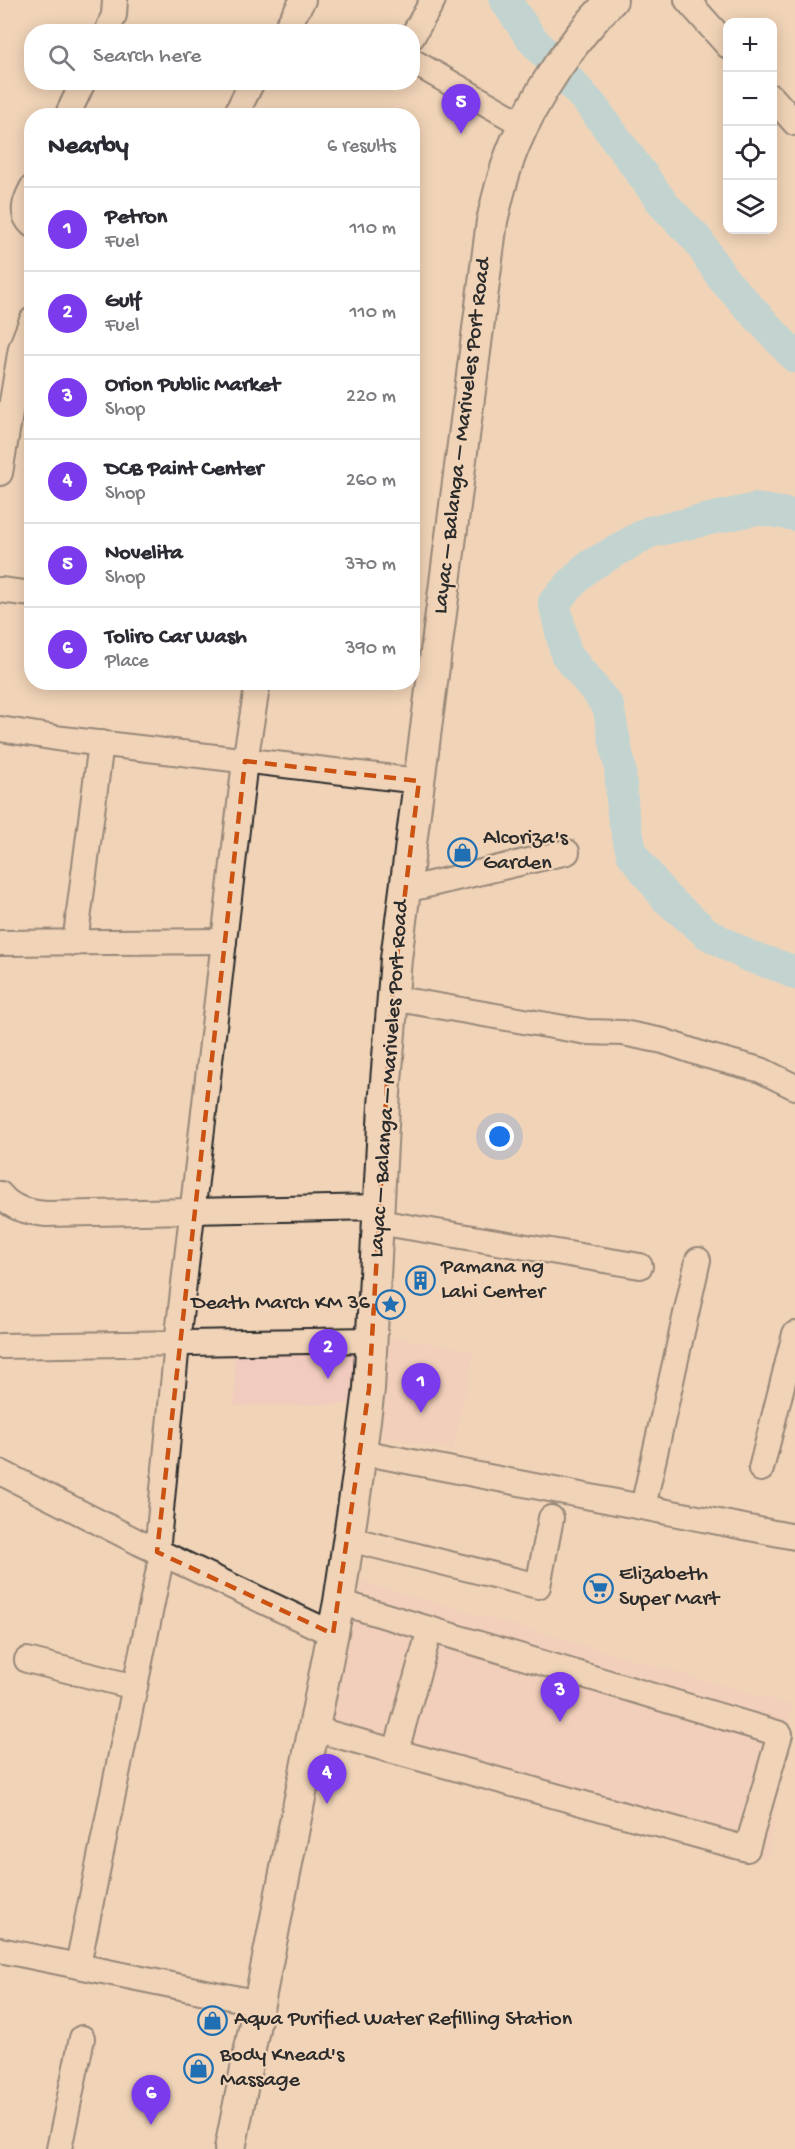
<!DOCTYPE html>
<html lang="en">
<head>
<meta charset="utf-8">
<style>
	:root { --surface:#fff; --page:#f2f2f3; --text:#2b2b33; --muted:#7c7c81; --line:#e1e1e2; --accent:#7c3aed }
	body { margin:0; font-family:"Gochi Hand",sans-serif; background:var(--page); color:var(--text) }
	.controls { position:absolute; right:18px; top:18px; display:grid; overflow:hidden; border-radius:12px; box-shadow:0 3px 15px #0003 }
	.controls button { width:54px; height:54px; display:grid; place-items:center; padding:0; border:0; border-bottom:2px solid var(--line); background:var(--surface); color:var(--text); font:30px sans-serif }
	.you { position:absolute; left:500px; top:1137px; width:21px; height:21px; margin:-15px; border:4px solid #fff; border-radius:50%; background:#1a73e8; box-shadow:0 0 0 9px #1a73e833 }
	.badge { display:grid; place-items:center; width:39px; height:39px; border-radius:50%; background:var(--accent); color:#fff; font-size:20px; font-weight:700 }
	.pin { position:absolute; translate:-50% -50px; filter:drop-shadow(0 2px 3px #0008) }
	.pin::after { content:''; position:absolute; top:32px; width:21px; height:18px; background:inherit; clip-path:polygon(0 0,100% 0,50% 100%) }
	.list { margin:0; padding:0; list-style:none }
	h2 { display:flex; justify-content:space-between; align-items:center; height:78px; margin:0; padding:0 24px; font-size:26px }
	h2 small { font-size:20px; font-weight:400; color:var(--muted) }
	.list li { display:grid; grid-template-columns:39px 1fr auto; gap:18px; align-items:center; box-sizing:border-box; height:84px; padding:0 24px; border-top:2px solid var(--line) }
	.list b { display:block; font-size:22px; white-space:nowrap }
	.list p { margin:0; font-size:20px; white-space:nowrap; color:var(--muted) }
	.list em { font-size:20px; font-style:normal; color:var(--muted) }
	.icon { flex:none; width:33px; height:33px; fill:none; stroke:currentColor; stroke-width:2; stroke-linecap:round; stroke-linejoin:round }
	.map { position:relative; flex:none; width:795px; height:2149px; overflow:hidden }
	.search { position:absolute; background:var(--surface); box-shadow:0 3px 15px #0003; left:24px; top:24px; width:396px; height:66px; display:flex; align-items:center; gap:15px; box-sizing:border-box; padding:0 21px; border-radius:24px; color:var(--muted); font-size:22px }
	.panel { position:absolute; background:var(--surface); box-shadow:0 3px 15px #0003; left:24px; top:108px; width:396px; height:582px; border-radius:24px }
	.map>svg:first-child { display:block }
	.built { fill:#f1cbbd }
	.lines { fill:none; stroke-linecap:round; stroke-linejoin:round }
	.river { stroke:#8cd4ed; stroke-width:32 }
	.minor-casing { stroke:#2b2b2b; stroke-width:28 }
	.major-casing { stroke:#2b2b2b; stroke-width:34 }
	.minor { stroke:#f1d4b8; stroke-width:24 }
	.major { stroke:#f1d4b8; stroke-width:30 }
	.marked { fill:none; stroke:#cc5211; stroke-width:4.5; stroke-dasharray:12 8; stroke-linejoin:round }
	.labels { text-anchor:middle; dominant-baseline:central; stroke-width:4.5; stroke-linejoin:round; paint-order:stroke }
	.street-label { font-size:22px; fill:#2b2b2b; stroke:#f1d4b8 }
	.poi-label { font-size:22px; fill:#2b2b2b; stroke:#f1d4b8; text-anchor:start }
</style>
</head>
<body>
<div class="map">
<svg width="795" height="2149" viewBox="0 0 795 2149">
	<rect width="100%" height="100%" fill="#f1d4b8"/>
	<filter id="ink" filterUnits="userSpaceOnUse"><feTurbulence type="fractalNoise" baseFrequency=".0167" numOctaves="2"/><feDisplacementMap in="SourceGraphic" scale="12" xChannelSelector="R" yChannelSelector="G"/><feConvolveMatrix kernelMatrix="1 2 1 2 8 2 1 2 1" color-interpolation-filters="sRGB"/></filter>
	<g filter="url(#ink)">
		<g class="built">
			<polygon points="385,1336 475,1351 453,1450 372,1436"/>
			<polygon points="354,1349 355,1404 235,1406 234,1351"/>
			<polygon points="360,1581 792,1705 768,1859 326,1739"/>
		</g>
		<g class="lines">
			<g class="river">
				<polyline points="505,0 531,38 592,106 665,206 697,239 723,279 795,357"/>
				<polyline points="795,515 756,509 649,532 586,568 554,602 566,654 608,706 620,768 623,815 632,854 666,898 708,934 748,956 785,968 795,974"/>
			</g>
			<defs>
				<g id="minor">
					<polyline points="687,0 728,46"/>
					<polyline points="107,32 114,15 115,0"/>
					<polyline points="284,32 303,0"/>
					<polyline points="412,37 433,0"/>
					<polyline points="412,61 524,125"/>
					<polyline points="772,97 795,123"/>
					<polyline points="67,116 83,82"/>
					<polyline points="235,116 252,82"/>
					<path d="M32 188C25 201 20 214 32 225"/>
					<polyline points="0,473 21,348 32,320"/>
					<polyline points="0,590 32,594"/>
					<polyline points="0,729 63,739 419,781"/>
					<polyline points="405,890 567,852"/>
					<polyline points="0,943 224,941"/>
					<polyline points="75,943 101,743"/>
					<polyline points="392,998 587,1032 623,1033 663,1041 704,1055 761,1070 795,1087"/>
					<path d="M0 1194C12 1209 27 1212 46 1214L378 1207"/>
					<polyline points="378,1222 640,1266"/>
					<polyline points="0,1346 372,1340"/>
					<polyline points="361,1452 795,1537"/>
					<polyline points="761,1469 795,1334"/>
					<polyline points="0,1472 140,1543 333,1634"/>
					<polyline points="643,1507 698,1260"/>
					<polyline points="349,1539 538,1586 551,1518"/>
					<polyline points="157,1552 177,1343 245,761 258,682"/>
					<polyline points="27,1660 135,1687"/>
					<polyline points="314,1729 747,1849 780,1734 339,1602"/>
					<polyline points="396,1751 430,1629"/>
					<polyline points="0,1950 259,2003"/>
					<polyline points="78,1965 162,1554"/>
					<polyline points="59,2149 82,2038"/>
				</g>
				<path id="major" d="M230 2149 339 1602 357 1482 369 1389 384 1106 396 959 492 221C498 195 504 170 514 146 535 95 573 39 612 0"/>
			</defs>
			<use href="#minor" class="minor-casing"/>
			<use href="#major" class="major-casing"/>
			<use href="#minor" class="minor"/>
			<use href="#major" class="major"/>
		</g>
	</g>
	<path d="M0 0H795V2149H0ZM245 761 419 781 392 998 369 1389 333 1634 157 1552Z" fill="#f1d4b8" fill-opacity=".55" fill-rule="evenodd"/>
	<path class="marked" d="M245 761 419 781 392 998 369 1389 333 1634 157 1552Z"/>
	<defs>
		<symbol id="shop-ring" viewBox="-11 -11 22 22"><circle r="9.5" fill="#f1d4b8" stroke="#1f6fb2" stroke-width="1.5"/><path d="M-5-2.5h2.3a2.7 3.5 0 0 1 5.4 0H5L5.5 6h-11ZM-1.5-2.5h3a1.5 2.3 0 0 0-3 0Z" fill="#1f6fb2"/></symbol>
		<symbol id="building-ring" viewBox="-11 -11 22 22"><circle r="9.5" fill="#f1d4b8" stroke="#1f6fb2" stroke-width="1.5"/><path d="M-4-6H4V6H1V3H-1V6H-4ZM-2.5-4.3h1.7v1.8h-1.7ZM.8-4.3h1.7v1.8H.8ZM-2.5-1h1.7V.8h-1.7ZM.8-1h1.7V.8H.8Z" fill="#1f6fb2"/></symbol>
		<symbol id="sight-ring" viewBox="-11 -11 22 22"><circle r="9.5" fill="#f1d4b8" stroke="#1f6fb2" stroke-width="1.5"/><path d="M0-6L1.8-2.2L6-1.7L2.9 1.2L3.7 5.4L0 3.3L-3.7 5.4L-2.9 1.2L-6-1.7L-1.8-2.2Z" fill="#1f6fb2"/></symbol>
		<symbol id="supermarket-ring" viewBox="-11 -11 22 22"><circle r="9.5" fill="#f1d4b8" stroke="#1f6fb2" stroke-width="1.5"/><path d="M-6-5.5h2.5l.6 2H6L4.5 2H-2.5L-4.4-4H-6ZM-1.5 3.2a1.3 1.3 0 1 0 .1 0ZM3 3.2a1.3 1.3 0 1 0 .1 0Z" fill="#1f6fb2"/></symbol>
	</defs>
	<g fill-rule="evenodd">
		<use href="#shop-ring" x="446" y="836" width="33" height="33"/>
		<use href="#building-ring" x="404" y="1264" width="33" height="33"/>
		<use href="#sight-ring" x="374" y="1288" width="33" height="33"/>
		<use href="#supermarket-ring" x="582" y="1572" width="33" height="33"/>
		<use href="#shop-ring" x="196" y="2004" width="33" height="33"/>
		<use href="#shop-ring" x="182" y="2052" width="33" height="33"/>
	</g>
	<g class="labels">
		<g class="street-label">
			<text transform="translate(463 436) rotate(-83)">Layac – Balanga – Mariveles Port Road</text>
			<text transform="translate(390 1079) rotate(-86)">Layac – Balanga – Mariveles Port Road</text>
		</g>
		<g class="poi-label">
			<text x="483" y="839">Alcoriza's<tspan x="483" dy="25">Garden</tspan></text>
			<text x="441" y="1268">Pamana ng<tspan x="441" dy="25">Lahi Center</tspan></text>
			<text x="370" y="1304" text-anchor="end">Death March KM 36</text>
			<text x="619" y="1575">Elizabeth<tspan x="619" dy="25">Super Mart</tspan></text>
			<text x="234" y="2020">Aqua Purified Water Refilling Station</text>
			<text x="220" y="2056">Body Knead's<tspan x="220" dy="25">Massage</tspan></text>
		</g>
	</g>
</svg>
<div class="controls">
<button>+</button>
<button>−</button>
<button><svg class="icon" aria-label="locate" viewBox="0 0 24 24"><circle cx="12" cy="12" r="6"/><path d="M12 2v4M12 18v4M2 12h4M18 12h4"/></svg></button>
<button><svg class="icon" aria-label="layers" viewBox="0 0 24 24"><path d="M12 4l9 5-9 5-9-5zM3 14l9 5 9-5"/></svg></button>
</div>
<div class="you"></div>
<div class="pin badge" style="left:421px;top:1413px">1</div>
<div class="pin badge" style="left:328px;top:1379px">2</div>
<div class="pin badge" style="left:560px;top:1722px">3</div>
<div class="pin badge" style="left:327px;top:1804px">4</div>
<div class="pin badge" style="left:461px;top:134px">5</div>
<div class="pin badge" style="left:151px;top:2125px">6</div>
<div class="search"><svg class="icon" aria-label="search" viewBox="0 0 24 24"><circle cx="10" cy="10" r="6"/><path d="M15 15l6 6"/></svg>Search here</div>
<section class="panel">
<h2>Nearby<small>6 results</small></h2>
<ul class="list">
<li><span class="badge">1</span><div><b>Petron</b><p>Fuel</p></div><em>110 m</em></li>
<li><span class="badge">2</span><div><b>Gulf</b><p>Fuel</p></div><em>110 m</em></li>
<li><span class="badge">3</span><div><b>Orion Public Market</b><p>Shop</p></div><em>220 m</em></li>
<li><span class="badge">4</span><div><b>DCB Paint Center</b><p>Shop</p></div><em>260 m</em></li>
<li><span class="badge">5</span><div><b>Novelita</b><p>Shop</p></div><em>370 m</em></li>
<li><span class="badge">6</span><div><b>Toliro Car Wash</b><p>Place</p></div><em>390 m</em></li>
</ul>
</section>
</div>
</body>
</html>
